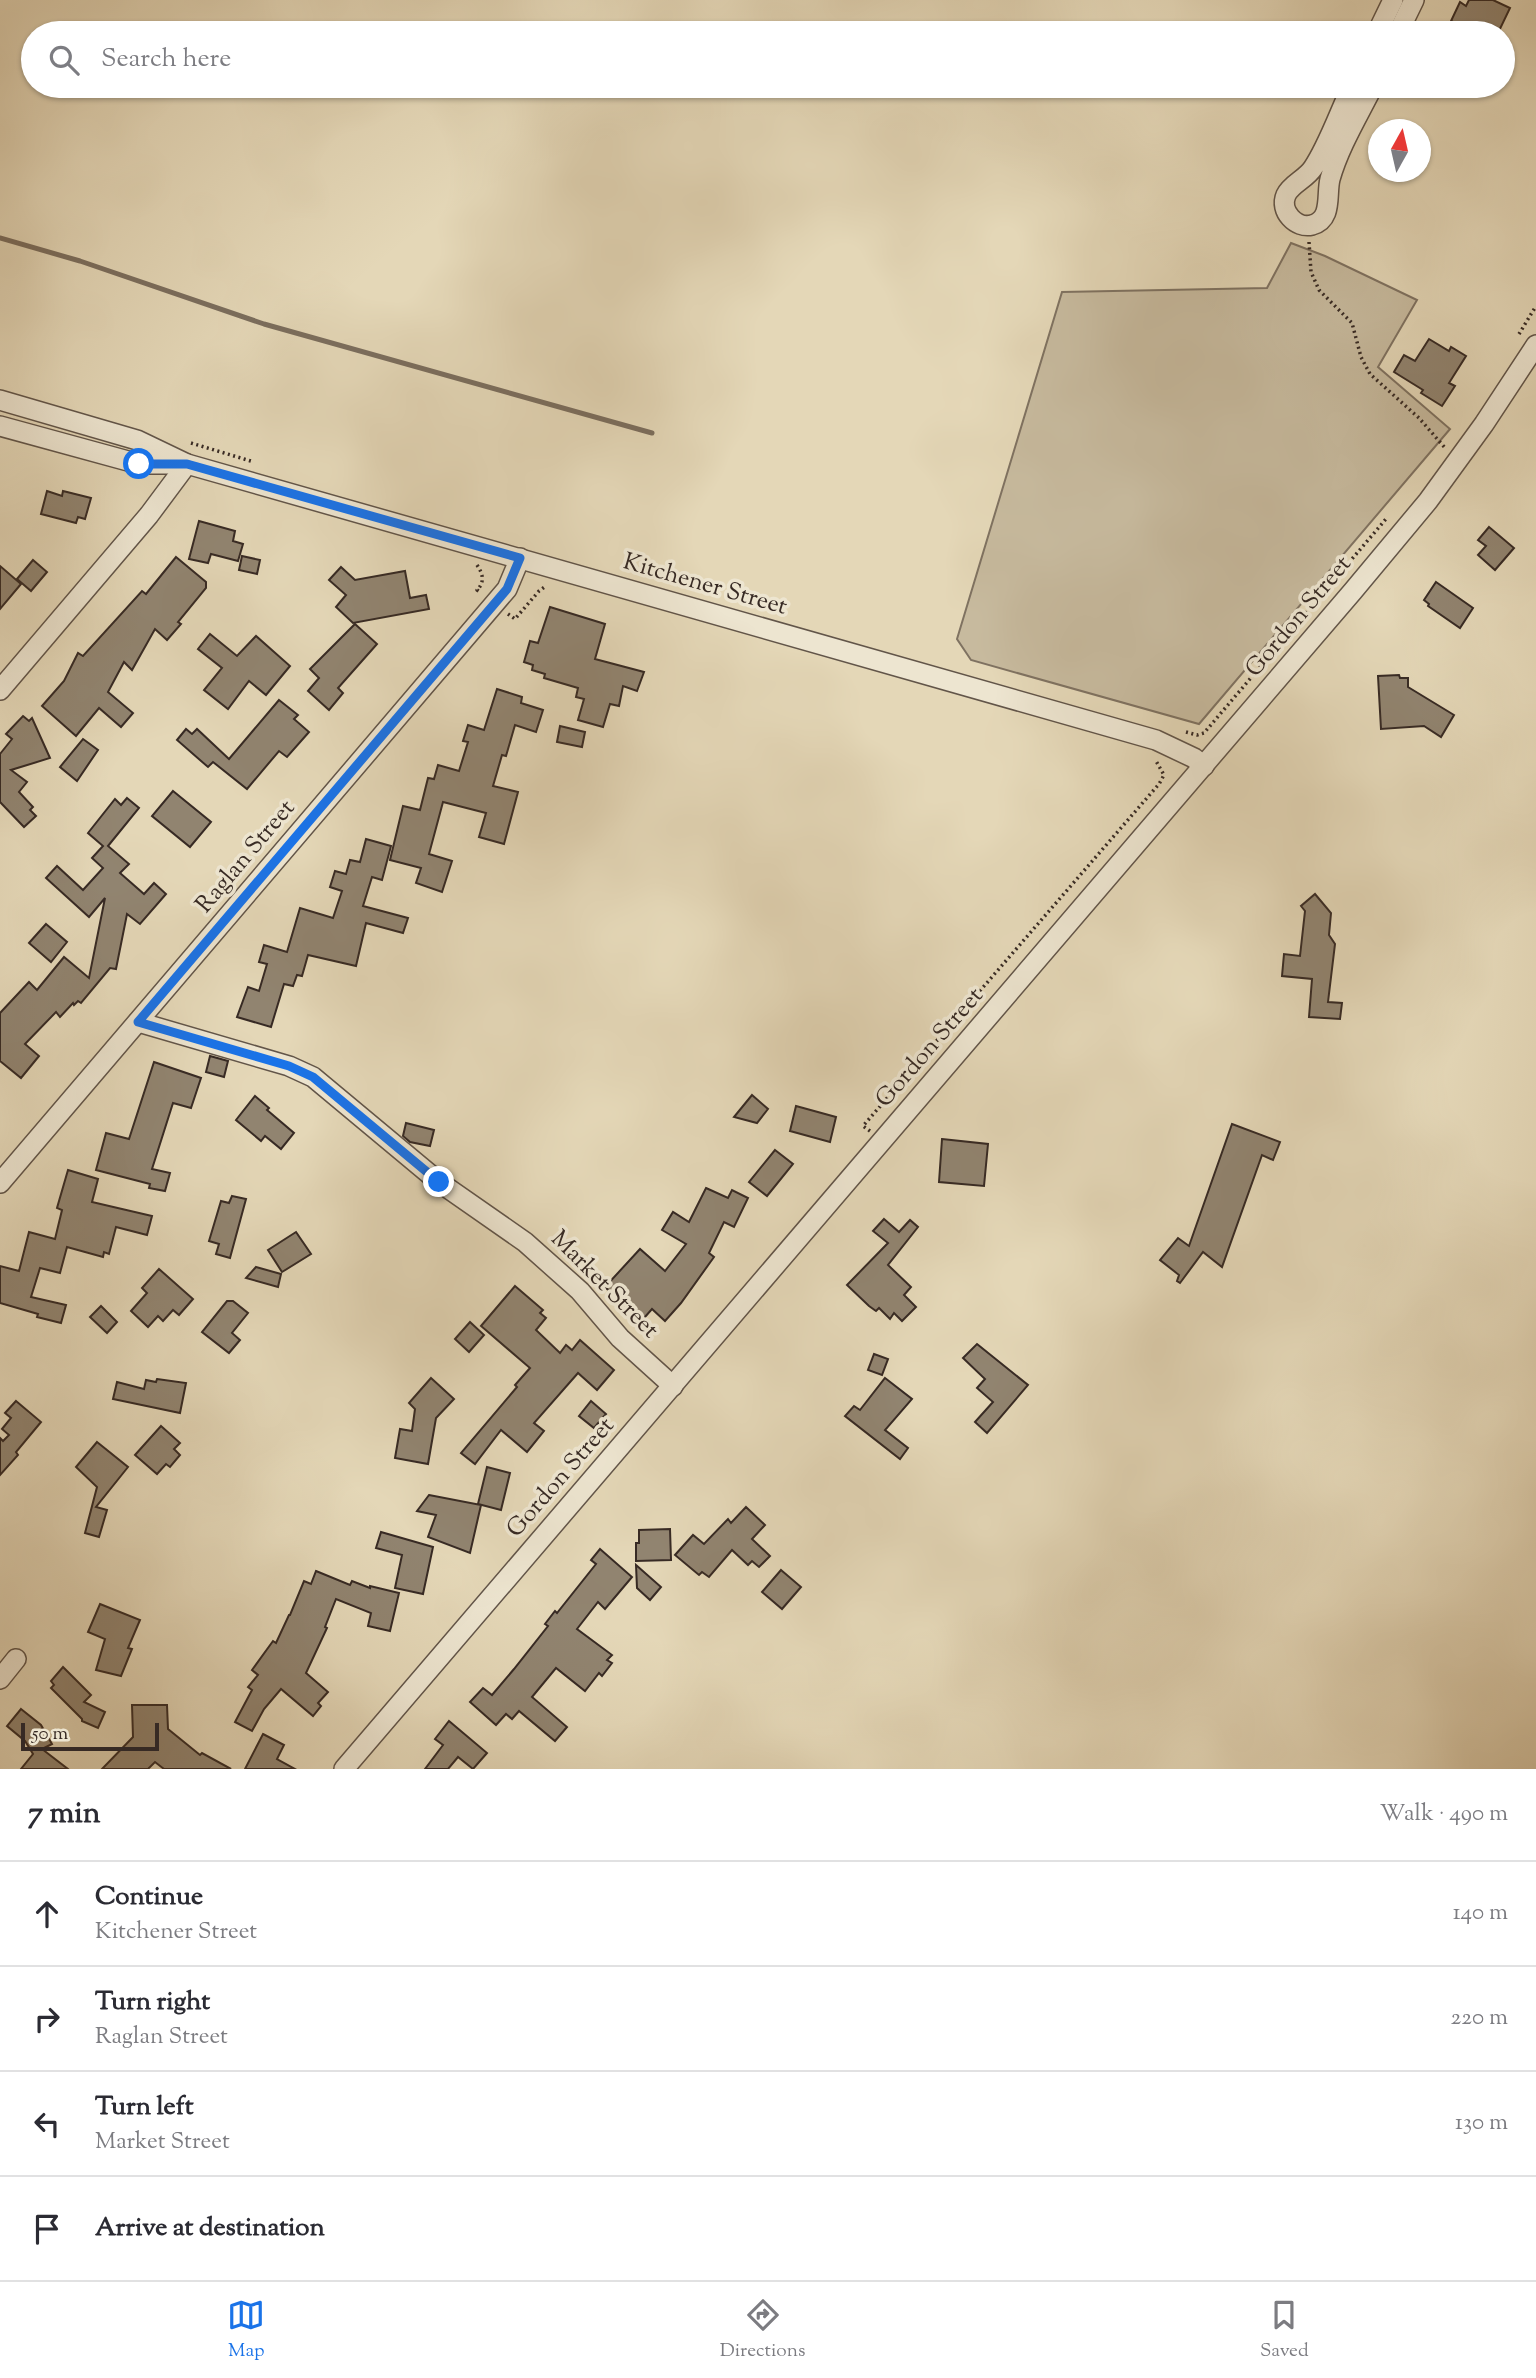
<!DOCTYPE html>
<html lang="en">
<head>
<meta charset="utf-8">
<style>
	:root { --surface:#fff; --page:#f7f7f7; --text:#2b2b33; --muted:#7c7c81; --line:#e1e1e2; --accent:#1a73e8 }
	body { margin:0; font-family:"Sorts Mill Goudy",serif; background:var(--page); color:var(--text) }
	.compass { position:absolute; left:1368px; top:119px; width:63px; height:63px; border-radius:50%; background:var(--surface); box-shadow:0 2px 5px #0004; rotate:8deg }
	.scale { position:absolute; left:21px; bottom:18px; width:138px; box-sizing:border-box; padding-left:7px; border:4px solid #372a24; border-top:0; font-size:19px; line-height:24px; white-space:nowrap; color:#372a24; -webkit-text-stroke:5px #ede5d0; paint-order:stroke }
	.stop { position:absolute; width:21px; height:21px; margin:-16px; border:5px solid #1a73e8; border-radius:50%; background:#fff }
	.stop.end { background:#1a73e8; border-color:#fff; box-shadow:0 2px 7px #0008 }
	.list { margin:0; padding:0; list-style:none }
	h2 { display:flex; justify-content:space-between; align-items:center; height:91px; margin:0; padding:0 28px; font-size:30px }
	h2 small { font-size:23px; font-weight:400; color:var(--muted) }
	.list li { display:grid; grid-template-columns:46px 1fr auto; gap:21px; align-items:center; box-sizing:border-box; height:105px; padding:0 28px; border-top:2px solid var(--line) }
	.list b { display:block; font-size:26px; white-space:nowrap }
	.list p { margin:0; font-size:23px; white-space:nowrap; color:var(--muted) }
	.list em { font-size:23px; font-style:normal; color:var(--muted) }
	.icon { flex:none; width:38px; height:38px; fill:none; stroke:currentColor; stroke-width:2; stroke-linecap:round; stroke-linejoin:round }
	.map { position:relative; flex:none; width:1536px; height:1769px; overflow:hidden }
	.search { position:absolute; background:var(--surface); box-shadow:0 2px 5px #0004; left:21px; right:21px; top:21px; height:77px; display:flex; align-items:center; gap:18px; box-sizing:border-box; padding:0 24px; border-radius:38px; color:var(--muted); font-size:26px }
	.sheet { height:511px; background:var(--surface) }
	nav { display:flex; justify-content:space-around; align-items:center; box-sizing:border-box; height:98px; border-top:2px solid var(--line); background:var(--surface); font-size:19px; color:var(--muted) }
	nav a { display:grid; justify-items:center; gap:4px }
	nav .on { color:var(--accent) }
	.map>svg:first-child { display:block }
	.green { fill:#c7ba9e; stroke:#7f7261; stroke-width:2 }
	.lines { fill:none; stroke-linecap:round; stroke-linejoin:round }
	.stream { stroke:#7b6e5e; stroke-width:5 }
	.building { fill:#918470; stroke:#372a24; stroke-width:2 }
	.minor-casing { stroke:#625549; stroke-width:22 }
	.path { stroke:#372a24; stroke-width:3.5; stroke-dasharray:2 3.5; stroke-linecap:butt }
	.minor { stroke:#ede5d0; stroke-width:19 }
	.route { stroke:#1a73e8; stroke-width:9 }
	.labels { text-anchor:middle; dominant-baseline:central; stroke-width:7; stroke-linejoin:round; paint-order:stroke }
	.street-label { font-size:24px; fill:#372a24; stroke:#ede5d0 }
</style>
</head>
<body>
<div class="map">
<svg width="1536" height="1769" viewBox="0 0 1536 1769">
	<rect width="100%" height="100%" fill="#e4d7b7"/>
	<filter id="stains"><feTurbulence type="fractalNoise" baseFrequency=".00286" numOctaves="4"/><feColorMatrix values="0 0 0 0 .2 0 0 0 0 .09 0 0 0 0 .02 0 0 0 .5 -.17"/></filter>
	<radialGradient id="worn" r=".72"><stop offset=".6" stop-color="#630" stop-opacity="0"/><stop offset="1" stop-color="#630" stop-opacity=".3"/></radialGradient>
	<polygon class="green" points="1291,243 1325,256 1417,300 1378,367 1450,429 1199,724 971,660 957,639 1062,292 1267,288"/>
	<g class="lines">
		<polyline class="stream" points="0,238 80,261 264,324 652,433"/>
	</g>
	<g class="building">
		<polygon points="1469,0 1493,0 1510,8 1498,33 1489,33 1478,28 1476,33 1451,21 1460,2 1466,6"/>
		<polygon points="1429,339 1449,351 1451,347 1466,356 1449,383 1455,386 1442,406 1421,393 1423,390 1394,372 1404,355 1415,361"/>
		<polygon points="47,491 62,496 63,491 91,498 85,519 78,517 76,523 41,514"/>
		<polygon points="199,521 235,531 233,541 243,544 238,561 211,554 208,563 189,559"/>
		<polygon points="1489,527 1514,548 1495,570 1478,555 1486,546 1478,540"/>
		<polygon points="242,556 260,560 257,574 239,570"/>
		<polygon points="176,557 206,582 206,588 178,622 181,624 167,640 155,629 132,670 124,662 108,692 133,713 121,727 99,708 76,736 42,706 64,681 78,653 83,656 142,591 146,594"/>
		<polygon points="33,560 47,572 31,591 17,579"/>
		<polygon points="0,566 21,584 0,609"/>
		<polygon points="341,567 355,580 405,571 410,598 426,595 429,609 353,623 336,607 346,595 329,580"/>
		<polygon points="1436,582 1473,608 1460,628 1428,606 1429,604 1424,600"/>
		<polygon points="550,607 605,624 595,659 644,672 637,691 623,686 619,706 610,704 603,727 578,720 584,699 576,697 578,688 544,678 545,674 532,670 533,665 524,662 530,641 538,643"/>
		<polygon points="355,624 377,644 338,688 343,693 329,710 308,691 319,678 310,669"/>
		<polygon points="210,634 237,656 256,636 290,666 266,695 249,681 228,709 204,690 222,668 198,649"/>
		<polygon points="1399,675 1400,678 1408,678 1408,687 1454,715 1441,737 1424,726 1381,729 1378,676"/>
		<polygon points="497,689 522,697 521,703 543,710 536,732 515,725 506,756 502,755 493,786 518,792 504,844 479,837 486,813 443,802 429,854 452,861 442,892 416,883 421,868 390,860 403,806 420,810 428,778 434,779 438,765 459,771 468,742 463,741 468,725 484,730"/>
		<polygon points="279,700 298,715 294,719 309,732 287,757 279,751 247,789 213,762 208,767 177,740 186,729 192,734 197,729 229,759"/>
		<polygon points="23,716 29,721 32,718 50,758 11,770 27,782 19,792 33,807 30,810 36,816 24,827 0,802 0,754 12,739 6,734"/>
		<polygon points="560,726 585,732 582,747 557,742"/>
		<polygon points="83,739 98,750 77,781 60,767"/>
		<polygon points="173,791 211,822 190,847 152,816"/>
		<polygon points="127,798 139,808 108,846 129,864 120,873 144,894 154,883 166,894 140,924 127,914 116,969 110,968 81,1003 78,1001 74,1005 73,1003 60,1017 56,1012 25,1044 39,1056 21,1078 0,1061 0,1013 29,982 37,990 64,957 89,978 105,898 89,917 46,878 57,866 83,890 103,868 92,858 103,846 88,833 115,799 121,805"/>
		<polygon points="366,839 391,846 382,880 372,877 363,906 408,918 403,933 366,923 356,966 308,955 302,976 297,975 293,986 284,984 271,1027 237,1017 248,987 259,991 267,964 259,962 264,945 287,952 300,908 333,918 342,891 330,887 335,871 346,874 350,860 360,862"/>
		<polygon points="1315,894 1331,913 1329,935 1335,944 1328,1002 1342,1003 1340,1019 1309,1017 1312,979 1282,976 1284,954 1300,956 1305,911 1301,906"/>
		<polygon points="46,924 67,942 51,962 29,943"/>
		<polygon points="210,1056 228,1061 224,1077 206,1072"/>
		<polygon points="154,1062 201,1078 191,1108 173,1103 152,1169 170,1173 165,1191 149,1188 150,1184 96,1170 106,1133 129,1139"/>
		<polygon points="752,1095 768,1109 757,1123 734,1117"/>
		<polygon points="255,1096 269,1108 267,1110 294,1133 281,1149 265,1136 261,1141 236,1120"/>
		<polygon points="796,1106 836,1117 830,1142 790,1131"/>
		<polygon points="406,1123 434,1130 430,1146 410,1142 403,1136"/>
		<polygon points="1232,1124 1280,1142 1273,1160 1262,1155 1222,1267 1203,1252 1180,1283 1177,1281 1179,1275 1160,1260 1178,1238 1189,1246"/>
		<polygon points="942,1139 988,1144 984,1186 939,1182"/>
		<polygon points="775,1150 793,1164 767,1196 749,1182"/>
		<polygon points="68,1170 98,1179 92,1202 152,1216 147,1235 116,1227 109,1254 104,1252 103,1257 67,1247 60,1273 40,1268 31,1297 66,1305 61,1323 37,1317 38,1314 0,1303 0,1266 19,1271 29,1232 55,1239 62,1210 57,1208"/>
		<polygon points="706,1188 728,1198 732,1190 748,1198 734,1227 724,1222 709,1253 714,1257 681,1303 665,1321 652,1309 637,1326 620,1310 624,1305 605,1287 640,1249 665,1271 686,1244 662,1230 673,1212 689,1222"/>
		<polygon points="232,1196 246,1199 230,1258 216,1254 219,1244 209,1241 221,1201 229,1203"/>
		<polygon points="884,1219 899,1232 910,1220 918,1227 888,1265 911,1287 904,1295 916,1307 902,1321 894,1313 890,1319 879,1308 876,1311 869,1306 847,1285 888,1243 873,1231"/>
		<polygon points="296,1232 311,1254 282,1272 268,1250"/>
		<polygon points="256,1267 281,1274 278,1287 246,1278"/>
		<polygon points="159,1269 193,1299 179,1315 173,1310 163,1321 158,1316 148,1327 131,1311 147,1293 142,1288"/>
		<polygon points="515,1286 543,1310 540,1313 546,1318 536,1330 560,1353 566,1345 572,1350 580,1340 614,1370 597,1390 578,1373 534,1423 544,1431 527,1452 501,1430 475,1464 461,1453 517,1387 515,1385 530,1368 481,1326"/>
		<polygon points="227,1301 233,1301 248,1313 232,1333 240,1340 229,1353 202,1332"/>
		<polygon points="101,1306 117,1322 107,1333 90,1317"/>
		<polygon points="470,1322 484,1335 469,1352 455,1339"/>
		<polygon points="977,1344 1028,1385 987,1433 975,1422 993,1402 977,1388 985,1379 963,1358"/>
		<polygon points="874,1354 888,1359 882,1375 868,1370"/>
		<polygon points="431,1378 454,1399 436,1418 428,1464 395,1458 400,1429 412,1431 415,1409 409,1403"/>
		<polygon points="885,1378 912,1399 885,1430 908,1448 900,1459 845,1416 854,1406 860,1410"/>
		<polygon points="157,1379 186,1383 180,1413 113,1399 117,1382 144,1389 146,1380 156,1382"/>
		<polygon points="16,1401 41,1422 16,1452 18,1455 0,1475 0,1438 3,1441 9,1435 2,1429 11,1418 5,1413"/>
		<polygon points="591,1401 606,1414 594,1428 579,1416"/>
		<polygon points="161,1426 180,1443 174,1449 180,1455 170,1467 166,1464 157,1474 135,1455"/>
		<polygon points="97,1442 128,1467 96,1507 107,1510 99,1537 85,1533 97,1487 76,1467"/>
		<polygon points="487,1467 510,1473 501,1510 478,1504"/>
		<polygon points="429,1495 481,1505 470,1553 428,1537 436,1515 417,1511"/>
		<polygon points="746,1507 765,1525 752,1539 770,1556 759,1567 752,1561 748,1565 732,1550 709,1577 702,1572 699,1575 675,1555 693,1535 704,1544 728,1519 731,1523"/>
		<polygon points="670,1529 671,1560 636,1561 636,1543 639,1543 639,1530"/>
		<polygon points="381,1532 433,1547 423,1594 395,1588 402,1555 376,1548"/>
		<polygon points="600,1549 632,1577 605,1609 598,1602 577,1629 612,1655 607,1660 612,1663 602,1676 599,1673 585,1691 556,1668 532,1697 567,1727 555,1741 519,1711 512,1719 506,1714 496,1725 470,1702 483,1688 492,1695 514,1669 548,1626 545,1624 555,1611 557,1613 596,1564 591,1560"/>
		<polygon points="636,1565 661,1587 650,1600 637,1588"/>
		<polygon points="781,1570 801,1587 782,1609 762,1592"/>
		<polygon points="316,1571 350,1585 352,1581 370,1588 370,1586 399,1593 390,1631 368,1626 371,1613 336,1599 325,1627 327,1628 306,1673 328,1692 318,1703 321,1706 313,1716 281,1689 264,1709 252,1731 235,1722 252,1690 248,1687 258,1675 252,1670 273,1641 276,1643 289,1615 290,1615 304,1581 311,1584"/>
		<polygon points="100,1604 140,1620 128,1648 132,1649 121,1676 96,1670 105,1639 88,1632"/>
		<polygon points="63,1667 91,1695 84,1702 105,1712 98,1728 82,1721 82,1719 51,1688 54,1685 51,1681"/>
		<polygon points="132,1705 167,1705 168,1729 200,1755 202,1753 231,1769 164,1769 155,1762 148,1769 102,1769 133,1737"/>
		<polygon points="21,1709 41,1725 52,1744 42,1749 68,1769 21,1769 33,1754 25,1741 7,1726"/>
		<polygon points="449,1721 487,1753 473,1769 458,1757 448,1769 425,1769 443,1745 435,1739"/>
		<polygon points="263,1734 284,1745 277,1759 295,1769 245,1769"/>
	</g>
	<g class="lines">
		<defs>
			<g id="minor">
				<polyline points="1377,33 1393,0"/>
				<polyline points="1398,33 1414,0"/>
				<path d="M1352 86C1340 111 1328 146 1313 168 1306 179 1291 184 1286 195 1279 211 1296 229 1312 225 1333 219 1326 195 1330 179 1339 147 1358 116 1373 86"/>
				<polyline points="0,400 137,440 187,464 1156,740 1194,758 1204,766"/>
				<polyline points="0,426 139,464 182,464"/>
				<polyline points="0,690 149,515 187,464"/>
				<polyline points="138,1022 289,1066 313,1077 439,1182 525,1242 580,1291 620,1338 673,1386"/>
				<polyline points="0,1183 507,589 520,558"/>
				<polyline points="0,1679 16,1659"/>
				<polyline points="344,1769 1353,591 1428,501 1484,424 1536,345"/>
			</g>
		</defs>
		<use href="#minor" class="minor-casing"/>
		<g class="path">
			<polyline points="1309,242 1311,272 1319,290 1352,323 1361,357 1370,374 1419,418 1446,449"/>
			<polyline points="1519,334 1536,306"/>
			<polyline points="191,443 254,462"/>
			<path d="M477 565C483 574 485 582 477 590L480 592"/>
			<polyline points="508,614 515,619 539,591 546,586"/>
			<polyline points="1186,732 1197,735 1204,733 1386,519"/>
			<polyline points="870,1131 863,1126 1159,784 1164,775 1156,761"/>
		</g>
		<use href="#minor" class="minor"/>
	</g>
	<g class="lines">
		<polyline class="route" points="139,464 187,464 520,558 507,589 138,1022 289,1066 313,1077 439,1182"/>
	</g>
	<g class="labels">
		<g class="street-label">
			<text transform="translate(705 585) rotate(16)">Kitchener Street</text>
			<text transform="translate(1299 617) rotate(-50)">Gordon Street</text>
			<text transform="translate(246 857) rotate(-50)">Raglan Street</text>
			<text transform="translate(930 1048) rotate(-49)">Gordon Street</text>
			<text transform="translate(604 1285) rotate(45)">Market Street</text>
			<text transform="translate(561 1478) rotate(-49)">Gordon Street</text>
		</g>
	</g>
	<rect width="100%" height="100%" filter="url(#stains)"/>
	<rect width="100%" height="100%" fill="url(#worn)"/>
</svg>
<svg class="compass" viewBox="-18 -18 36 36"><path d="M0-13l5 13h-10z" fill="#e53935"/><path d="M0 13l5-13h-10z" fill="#7c7c81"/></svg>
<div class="scale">50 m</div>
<div class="stop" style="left:139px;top:464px"></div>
<div class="stop end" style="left:439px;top:1182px"></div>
<div class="search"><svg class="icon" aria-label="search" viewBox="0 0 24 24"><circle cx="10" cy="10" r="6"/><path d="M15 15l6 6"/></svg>Search here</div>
</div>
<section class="sheet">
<h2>7 min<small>Walk · 490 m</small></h2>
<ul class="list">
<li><svg class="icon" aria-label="ahead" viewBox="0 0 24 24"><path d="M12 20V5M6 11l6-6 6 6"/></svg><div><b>Continue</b><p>Kitchener Street</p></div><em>140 m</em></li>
<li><svg class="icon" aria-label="right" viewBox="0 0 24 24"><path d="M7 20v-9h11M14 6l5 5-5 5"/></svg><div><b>Turn right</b><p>Raglan Street</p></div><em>220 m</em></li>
<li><svg class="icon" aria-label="left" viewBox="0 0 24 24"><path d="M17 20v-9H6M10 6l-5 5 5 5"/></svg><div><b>Turn left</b><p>Market Street</p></div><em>130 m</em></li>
<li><svg class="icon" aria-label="arrive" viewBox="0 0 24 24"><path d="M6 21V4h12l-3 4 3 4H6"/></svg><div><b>Arrive at destination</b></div></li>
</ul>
</section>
<nav>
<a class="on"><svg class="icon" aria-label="map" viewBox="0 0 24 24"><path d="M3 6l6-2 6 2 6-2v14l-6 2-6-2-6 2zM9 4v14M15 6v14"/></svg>Map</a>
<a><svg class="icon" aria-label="directions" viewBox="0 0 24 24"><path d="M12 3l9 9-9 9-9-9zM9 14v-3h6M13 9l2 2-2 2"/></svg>Directions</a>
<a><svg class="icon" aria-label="saved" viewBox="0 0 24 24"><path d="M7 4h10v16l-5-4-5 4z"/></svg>Saved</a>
</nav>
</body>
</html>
